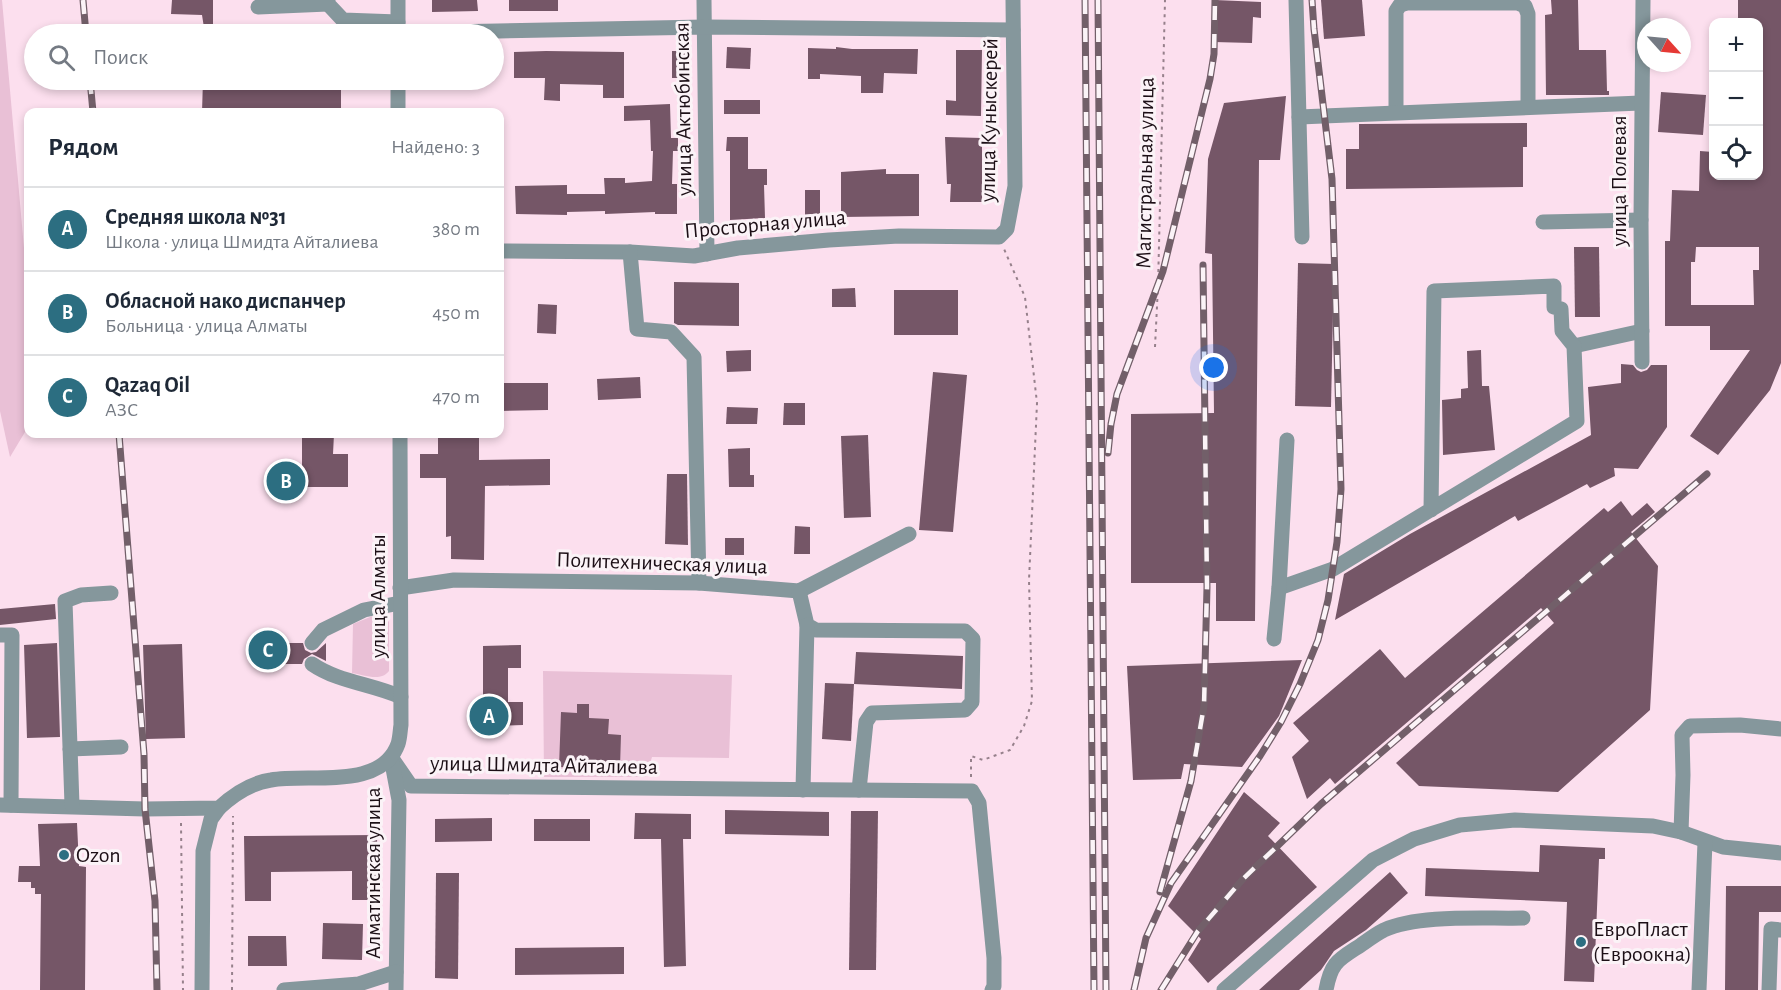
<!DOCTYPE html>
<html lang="ru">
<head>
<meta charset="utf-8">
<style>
	:root { --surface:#fff; --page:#f2f2f3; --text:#1f2937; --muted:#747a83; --line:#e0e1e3; --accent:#2c6e81 }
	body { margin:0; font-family:"Alegreya Sans",sans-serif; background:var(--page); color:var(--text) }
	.controls { position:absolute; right:18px; top:18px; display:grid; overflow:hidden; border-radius:12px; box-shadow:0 3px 9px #0003 }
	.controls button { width:54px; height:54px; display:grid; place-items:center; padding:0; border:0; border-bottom:2px solid var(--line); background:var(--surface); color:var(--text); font:30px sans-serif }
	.compass { position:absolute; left:1637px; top:18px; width:54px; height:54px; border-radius:50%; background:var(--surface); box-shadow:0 3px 9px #0003; rotate:117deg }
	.you { position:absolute; left:1214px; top:368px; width:21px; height:21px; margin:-15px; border:4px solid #fff; border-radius:50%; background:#1a73e8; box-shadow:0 0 0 9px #1a73e833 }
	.badge { display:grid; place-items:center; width:39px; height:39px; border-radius:50%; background:var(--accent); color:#fff; font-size:20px; font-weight:700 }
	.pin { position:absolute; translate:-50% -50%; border:3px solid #fff; box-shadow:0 2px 6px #0006 }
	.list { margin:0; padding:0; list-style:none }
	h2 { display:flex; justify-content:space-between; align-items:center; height:78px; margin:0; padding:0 24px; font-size:26px }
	h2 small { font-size:20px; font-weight:400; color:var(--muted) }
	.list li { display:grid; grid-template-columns:39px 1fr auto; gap:18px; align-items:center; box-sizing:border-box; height:84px; padding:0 24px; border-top:2px solid var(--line) }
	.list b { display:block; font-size:22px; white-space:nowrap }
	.list p { margin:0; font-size:20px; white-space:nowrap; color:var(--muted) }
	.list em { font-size:20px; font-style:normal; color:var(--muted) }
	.icon { flex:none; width:33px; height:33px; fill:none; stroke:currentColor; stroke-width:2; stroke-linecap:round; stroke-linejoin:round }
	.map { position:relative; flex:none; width:1781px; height:990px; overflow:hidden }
	.search { position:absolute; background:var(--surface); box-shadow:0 3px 9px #0003; left:24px; top:24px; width:480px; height:66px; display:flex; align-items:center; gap:15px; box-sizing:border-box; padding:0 21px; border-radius:33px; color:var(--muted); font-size:22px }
	.panel { position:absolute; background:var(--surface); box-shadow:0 3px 9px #0003; left:24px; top:108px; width:480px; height:330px; border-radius:12px }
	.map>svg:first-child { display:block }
	.green { fill:#e9c0d6 }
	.building { fill:#755667; fill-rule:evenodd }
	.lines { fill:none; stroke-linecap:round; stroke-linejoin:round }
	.path { stroke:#96808b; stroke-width:2; stroke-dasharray:3 4.5; stroke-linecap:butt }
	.minor { stroke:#85979c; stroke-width:15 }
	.rail-casing { stroke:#725f69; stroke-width:7 }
	.rail { stroke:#fbf3f7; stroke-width:4.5; stroke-dasharray:14; stroke-linecap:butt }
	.poi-dot { fill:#2c6e81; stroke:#fbf3f7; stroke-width:2 }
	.labels { text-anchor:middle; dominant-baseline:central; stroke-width:6; stroke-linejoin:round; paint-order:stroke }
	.street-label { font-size:22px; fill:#1c0f16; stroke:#fbf3f7 }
	.poi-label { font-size:22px; fill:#1c0f16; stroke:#fbf3f7; text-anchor:start }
</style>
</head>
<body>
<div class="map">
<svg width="1781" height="990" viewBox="0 0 1781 990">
	<rect width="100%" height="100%" fill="#fcdfee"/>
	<g class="green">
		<polygon points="0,0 2,0 28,293 28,387 25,432 10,457 0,411"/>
		<path d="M375 615 385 618 389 622V671C381 682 364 675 352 673L353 624Z"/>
		<polygon points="543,671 732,675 729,758 652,757 646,777 544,777"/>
	</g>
	<g class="building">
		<polygon points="172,0 213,0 213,34 205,34 202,15 171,14"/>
		<polygon points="432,0 477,0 478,11 432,12"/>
		<rect x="509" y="0" width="49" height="11"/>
		<polygon points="1215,0 1261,2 1261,18 1253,17 1252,43 1214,42"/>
		<polygon points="1321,0 1362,0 1365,36 1324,39"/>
		<polygon points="1551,0 1578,0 1579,50 1606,50 1607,91 1609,91 1609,95 1546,95 1545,15 1552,14"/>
		<path d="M1738 0H1781V363L1770 390 1718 455 1690 436 1750 350H1710V326H1665V241H1670L1672 190 1699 191 1700 151 1713 152V176H1758V22H1738ZM1696 247H1759V270H1753L1754 305H1691V262H1695Z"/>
		<polygon points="727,47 751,48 750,69 726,68"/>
		<polygon points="836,47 852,49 918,49 917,74 884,73 883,93 861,93 861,76 820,74 820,79 808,79 808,48 836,49"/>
		<polygon points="956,50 982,50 981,116 946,115 946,100 956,101"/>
		<polygon points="546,51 624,52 624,98 603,98 603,85 560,84 560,101 544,100 545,78 514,78 514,52"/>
		<polygon points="672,51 687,51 686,78 672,78"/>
		<polygon points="203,80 341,80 341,111 236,110 236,112 202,112"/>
		<polygon points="1661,92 1706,95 1703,135 1658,132"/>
		<polygon points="1286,96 1280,160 1259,160 1255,621 1216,621 1216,583 1131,583 1131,414 1214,413 1212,254 1205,253 1208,159 1224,103"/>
		<rect x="724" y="100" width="36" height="14"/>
		<polygon points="670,104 671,138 678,138 678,151 673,151 672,184 677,184 677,214 655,214 655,212 605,214 605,211 567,212 567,215 516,214 515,186 567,185 567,194 605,194 604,178 625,178 625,183 652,181 653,151 651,151 650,120 624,121 624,106"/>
		<polygon points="1527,123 1527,147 1523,147 1523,187 1346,189 1346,149 1359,149 1359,124"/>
		<polygon points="727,137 748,137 748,169 767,169 767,185 764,185 765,218 730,220 730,151 726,151"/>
		<polygon points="945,137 982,138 982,202 950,202 951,184 947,184"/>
		<polygon points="886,169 886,174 919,174 919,216 841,217 841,172"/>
		<rect x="805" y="190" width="15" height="27"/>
		<polygon points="1574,247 1599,247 1600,317 1575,317"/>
		<polygon points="1298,263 1334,264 1331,407 1295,406"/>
		<polygon points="674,282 739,283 739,326 678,325 674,323"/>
		<polygon points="855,288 856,307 832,307 832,289"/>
		<rect x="894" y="290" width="64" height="45"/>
		<polygon points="538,304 557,305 556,334 537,333"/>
		<polygon points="751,350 751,371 727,372 726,351"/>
		<polygon points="1481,350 1482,386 1489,386 1495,450 1443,455 1442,400 1461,398 1461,389 1468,388 1467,351"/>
		<polygon points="1621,364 1633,365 1637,370 1641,372 1647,370 1651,365 1667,365 1667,427 1638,469 1614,468 1615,476 1590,488 1587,484 1518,521 1515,516 1335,620 1344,574 1410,534 1591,435 1588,387 1621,383"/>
		<polygon points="933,372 967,375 953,532 919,530"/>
		<polygon points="640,377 641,398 598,400 597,379"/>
		<polygon points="500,383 548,383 548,410 500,411"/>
		<polygon points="784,403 805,403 805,425 783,425"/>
		<polygon points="727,407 758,408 757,424 726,424"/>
		<polygon points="302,434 334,434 333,454 348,454 348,487 302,487"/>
		<polygon points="438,434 479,434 479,460 550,459 550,485 485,486 484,560 451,559 451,536 446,537 446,478 420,478 420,454 438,454"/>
		<polygon points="868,435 871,517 844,518 841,436"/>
		<polygon points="750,448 750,475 754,475 754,487 729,487 728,449"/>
		<polygon points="667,474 687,474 688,545 665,544"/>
		<polygon points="1621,501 1632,516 1647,503 1655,512 1631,532 1658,566 1650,710 1558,792 1419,786 1396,763 1554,623 1541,608 1335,784 1330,778 1307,799 1292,757 1309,741 1293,723 1380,649 1405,678 1604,508 1608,512"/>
		<polygon points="795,526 810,527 810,554 794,554"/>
		<rect x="725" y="538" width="19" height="17"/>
		<polygon points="55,604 56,619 0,625 0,609"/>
		<polygon points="265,638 281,638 281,643 303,643 305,650 311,653 316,652 326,643 326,661 312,654 304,659 302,664 281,664 281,667 265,667"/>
		<polygon points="57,643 60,737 27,738 24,645"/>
		<polygon points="182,644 185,738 146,739 143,645"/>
		<polygon points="521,645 521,668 508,668 508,702 523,702 523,725 483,726 483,646"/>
		<polygon points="856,652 963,656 962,689 854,684"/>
		<polygon points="1302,660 1279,716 1242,767 1184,764 1181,779 1133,780 1127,666"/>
		<polygon points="825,683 854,684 851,741 822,739"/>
		<polygon points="577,704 589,704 589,718 609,719 608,734 621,735 620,768 559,767 561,712 577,713"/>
		<polygon points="1244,792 1280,823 1268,836 1317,887 1208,983 1188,960 1201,939 1168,906"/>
		<polygon points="725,810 829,812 829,836 725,834"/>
		<polygon points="851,811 878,811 876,970 849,970"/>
		<polygon points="635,813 691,814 691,839 683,839 686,966 664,967 661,839 634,839"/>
		<polygon points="492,818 492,841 435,842 435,819"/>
		<rect x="534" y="819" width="56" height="22"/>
		<polygon points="77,823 79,866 86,867 85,990 40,990 41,894 35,894 35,888 31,888 31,882 18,882 19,866 40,866 38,824"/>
		<polygon points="377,835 378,900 352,900 352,871 271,872 271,901 245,901 244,836"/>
		<polygon points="1540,845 1605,848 1605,859 1599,859 1594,982 1564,981 1567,902 1425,896 1426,868 1539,872"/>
		<polygon points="1390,872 1408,893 1366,930 1334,951 1321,970 1299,990 1259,990"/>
		<polygon points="436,873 459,873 458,979 435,978"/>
		<polygon points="1726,886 1781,886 1781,912 1759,912 1758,990 1725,990"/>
		<polygon points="323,923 363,924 362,960 322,959"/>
		<polygon points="248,936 286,936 287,966 248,966"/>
		<polygon points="624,947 624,974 515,975 515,948"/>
	</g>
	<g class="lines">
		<g class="path">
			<polyline points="1155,347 1158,286 1165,0"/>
			<polyline points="971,777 971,756 983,760 1010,750 1024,726 1032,701 1029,580 1037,403 1025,297 1004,249"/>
			<polyline points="181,823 183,990"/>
			<polyline points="232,990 233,816"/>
		</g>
		<g class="minor">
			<polyline points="328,0 328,4 343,20 398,22"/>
			<polyline points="398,0 398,30"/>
			<polyline points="704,0 707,254"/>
			<polyline points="1296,0 1302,237"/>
			<polyline points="258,7 328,4"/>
			<polyline points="398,33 705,27 1013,30"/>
			<polyline points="398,80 398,112"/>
			<polyline points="1396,112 1396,11 1400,5 1407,3 1518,3 1525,6 1528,14 1528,107"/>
			<polyline points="1299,117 1641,103"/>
			<polyline points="1543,222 1641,220"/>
			<polyline points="500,251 630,252 694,256 738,248 829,240 899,236 999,237 1007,229 1015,186 1013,0"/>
			<polyline points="630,252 637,329 671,332 694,357 699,583"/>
			<polyline points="1574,346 1642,331"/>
			<polyline points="1642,362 1641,220 1643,0"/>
			<polyline points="400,588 454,580 699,583 799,591 909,534"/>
			<polyline points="1279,588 1333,569 1577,421 1574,346 1562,331 1561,309 1554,307 1554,286 1434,291 1431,510"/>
			<polyline points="799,591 807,625 816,630 965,631 973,639 972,702 965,710 872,713 866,722 859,790"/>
			<polyline points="0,635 12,635 11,805"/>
			<polyline points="1274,639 1279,588 1287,440"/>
			<polyline points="312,643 323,630 364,610 400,603"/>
			<path d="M312 664C338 682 372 684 401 697"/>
			<polyline points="70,749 121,747"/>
			<polyline points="391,757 411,786 972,791 979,803 994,958 994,986 992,990"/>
			<polyline points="392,763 399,800 396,990"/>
			<polyline points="803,790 807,625"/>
			<path d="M0 805 145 809 219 808C234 794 250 783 271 780 309 773 381 791 398 744 400 738 400 731 401 725L400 434"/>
			<polyline points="72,805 65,601 81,595 111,593"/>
			<polyline points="1681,832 1683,775 1682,735 1690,726 1740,725 1781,729"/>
			<polyline points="202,990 203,851 211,819 219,808"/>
			<polyline points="284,990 359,984 396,972"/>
			<polyline points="1224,990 1373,860 1414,839 1460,825 1515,820 1653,826 1681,832 1723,847 1781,853"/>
			<path d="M1326 990C1331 962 1338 960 1361 945 1368 940 1376 934 1384 930 1419 914 1484 919 1523 918"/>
			<polyline points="1699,990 1705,842"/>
			<polyline points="1769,990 1771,929 1781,930"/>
		</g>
		<defs>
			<g id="rail">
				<polyline points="83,0 86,34"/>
				<polyline points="1085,0 1094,990"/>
				<polyline points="1098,0 1106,990"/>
				<polyline points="90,80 93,112"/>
				<polyline points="119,434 144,754 145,809 155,901 157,990"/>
				<polyline points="1108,453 1111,424 1117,394 1163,271 1210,79 1214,54 1215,0"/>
				<polyline points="1160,892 1191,781 1204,706 1207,587 1203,265"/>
				<polyline points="1134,990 1146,938 1171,883 1260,756 1281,722 1300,684 1318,640 1328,600 1337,542 1341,489 1332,179 1314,29 1312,0"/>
				<polyline points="1161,990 1198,931 1243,879 1321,804 1707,474"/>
			</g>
		</defs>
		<use href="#rail" class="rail-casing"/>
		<use href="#rail" class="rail"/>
	</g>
	<g class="poi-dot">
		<circle cx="64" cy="855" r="6"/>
		<circle cx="1581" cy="942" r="6"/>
	</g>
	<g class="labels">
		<g class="street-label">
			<text transform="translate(683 109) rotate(-91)">улица Актюбинская</text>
			<text transform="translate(989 120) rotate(-89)">улица Куныскерей</text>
			<text transform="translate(1145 173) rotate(-89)">Магистральная улица</text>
			<text transform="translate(1619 181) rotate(-90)">улица Полевая</text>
			<text transform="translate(765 224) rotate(-5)">Просторная улица</text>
			<text transform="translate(662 563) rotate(2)">Политехническая улица</text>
			<text transform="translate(378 596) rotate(-90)">улица Алматы</text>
			<text transform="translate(544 765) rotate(1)">улица Шмидта Айталиева</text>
			<text transform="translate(373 873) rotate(-90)">Алматинская улица</text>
		</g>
		<g class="poi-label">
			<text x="76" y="855">Ozon</text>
			<text x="1593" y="929">ЕвроПласт<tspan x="1593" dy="25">(Евроокна)</tspan></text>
		</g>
	</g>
</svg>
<div class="controls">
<button>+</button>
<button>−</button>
<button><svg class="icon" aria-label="locate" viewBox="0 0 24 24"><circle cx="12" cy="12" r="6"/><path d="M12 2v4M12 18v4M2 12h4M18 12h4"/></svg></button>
</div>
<svg class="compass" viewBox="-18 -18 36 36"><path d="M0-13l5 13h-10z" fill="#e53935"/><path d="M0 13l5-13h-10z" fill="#747a83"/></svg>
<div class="you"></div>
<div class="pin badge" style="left:489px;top:716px">A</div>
<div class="pin badge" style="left:286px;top:481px">B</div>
<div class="pin badge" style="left:268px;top:650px">C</div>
<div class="search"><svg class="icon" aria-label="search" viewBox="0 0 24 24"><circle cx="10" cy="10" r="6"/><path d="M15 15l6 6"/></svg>Поиск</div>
<section class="panel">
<h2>Рядом<small>Найдено: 3</small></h2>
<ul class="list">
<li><span class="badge">A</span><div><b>Средняя школа №31</b><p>Школа · улица Шмидта Айталиева</p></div><em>380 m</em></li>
<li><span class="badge">B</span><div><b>Обласной нако диспанчер</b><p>Больница · улица Алматы</p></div><em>450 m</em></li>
<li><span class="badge">C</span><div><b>Qazaq Oil</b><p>АЗС</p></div><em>470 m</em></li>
</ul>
</section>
</div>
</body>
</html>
